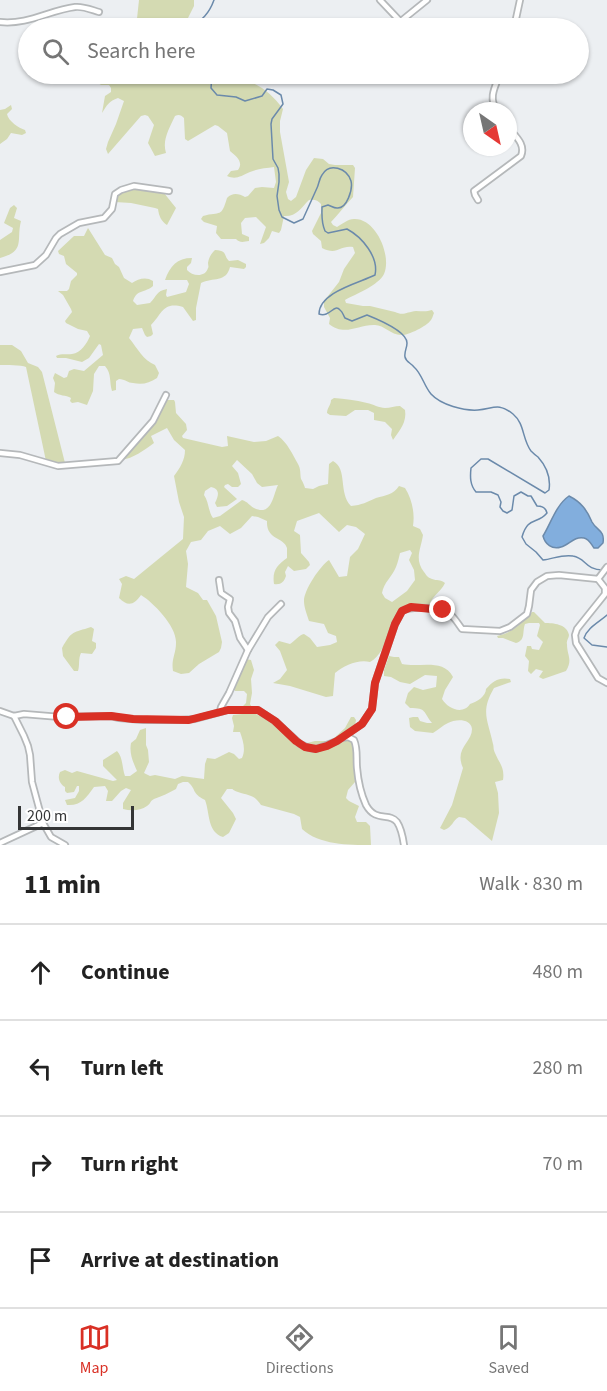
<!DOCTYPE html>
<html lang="en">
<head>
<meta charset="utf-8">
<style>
	:root { --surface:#fff; --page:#f2f2f2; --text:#222; --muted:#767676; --line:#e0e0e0; --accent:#d93025 }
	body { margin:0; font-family:"Source Sans 3",sans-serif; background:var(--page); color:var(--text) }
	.compass { position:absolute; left:463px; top:102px; width:54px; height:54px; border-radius:50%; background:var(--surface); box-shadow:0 2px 4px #0004; rotate:146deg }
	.scale { position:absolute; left:18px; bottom:15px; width:116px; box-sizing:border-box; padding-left:6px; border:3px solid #343536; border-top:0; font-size:16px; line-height:21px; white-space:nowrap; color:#343536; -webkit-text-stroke:4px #fff; paint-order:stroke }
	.stop { position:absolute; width:18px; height:18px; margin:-14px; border:4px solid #d93025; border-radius:50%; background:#fff }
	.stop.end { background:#d93025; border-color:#fff; box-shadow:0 2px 6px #0008 }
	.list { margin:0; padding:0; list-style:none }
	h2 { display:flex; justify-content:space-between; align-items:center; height:78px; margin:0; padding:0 24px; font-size:26px }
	h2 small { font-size:20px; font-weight:400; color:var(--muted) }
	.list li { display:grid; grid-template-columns:39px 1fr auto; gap:18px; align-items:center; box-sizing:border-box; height:96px; padding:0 24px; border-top:2px solid var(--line) }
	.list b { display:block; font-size:22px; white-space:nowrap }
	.list em { font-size:20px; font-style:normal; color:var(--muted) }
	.icon { flex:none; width:33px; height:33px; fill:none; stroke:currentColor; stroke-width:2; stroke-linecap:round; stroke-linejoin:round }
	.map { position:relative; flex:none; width:607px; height:845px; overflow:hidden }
	.search { position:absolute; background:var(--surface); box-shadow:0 2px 4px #0004; left:18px; right:18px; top:18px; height:66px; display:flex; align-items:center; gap:15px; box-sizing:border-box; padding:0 21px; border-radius:33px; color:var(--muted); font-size:22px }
	.sheet { height:462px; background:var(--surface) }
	nav { display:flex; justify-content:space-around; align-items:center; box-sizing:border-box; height:84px; border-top:2px solid var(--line); background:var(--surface); font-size:16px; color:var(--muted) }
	nav a { display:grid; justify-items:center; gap:3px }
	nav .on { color:var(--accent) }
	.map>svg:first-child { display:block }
	.green { fill:#d4dab2; fill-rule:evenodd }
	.water { fill:#82aedd; stroke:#6b8aab; stroke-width:1.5 }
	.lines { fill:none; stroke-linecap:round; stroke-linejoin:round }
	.stream { stroke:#6b8aab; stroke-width:1.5 }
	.street-casing { stroke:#b5b8ba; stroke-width:8 }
	.street { stroke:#fff; stroke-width:4.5 }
	.route { stroke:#d93025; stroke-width:8 }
</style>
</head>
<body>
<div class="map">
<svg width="607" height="845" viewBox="0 0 607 845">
	<rect width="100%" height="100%" fill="#eceff2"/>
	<g class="green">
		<polygon points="139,0 194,0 194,6 183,28 136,28"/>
		<path d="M99 74H213L216 75C245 76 266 85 283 109L280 121V132L289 182 286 192 288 199 291 201 296 197 306 170 314 158 323 159 329 164 335 165H353L355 168 353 197C345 205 339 214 331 222L333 225 337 227C342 224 348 219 354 219 376 218 392 256 384 274 379 285 356 294 345 300L346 303 363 306H370L395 312C403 316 407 312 416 311 422 311 426 312 432 310L434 313C433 315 432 320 430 321 427 326 407 336 401 335 391 335 384 325 375 325 359 324 345 337 329 324L330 318 324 307V301L339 282 344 269 355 253 353 247C339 245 338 256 322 248L321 241 313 234 312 231 321 213V204C318 200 314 199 309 200 301 208 296 217 284 216L281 230 279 233 272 231 269 238 264 243 260 244 266 227 256 217 245 218 241 223 242 234 249 237V241C243 242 240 243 236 239H221L216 233 217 226 204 222 201 219 203 216C221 211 221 218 227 198 233 192 239 194 245 197L248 196 255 188 262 187 274 188 276 182 274 167C266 168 257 169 250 172 241 176 236 180 227 176L231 171 238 170C244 162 236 156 230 151L227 133 218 126 215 125 188 141 185 139 184 118C181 115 179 114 175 116 169 129 162 140 166 153L155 156 148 143 154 125 148 116 145 115 141 116 108 154 106 149 108 142 116 124 124 101 118 98C109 101 107 105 102 113L105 96 111 92V88L109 85H101L98 83 97 76Z"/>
		<path d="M11 105 12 109 7 114C8 121 19 128 25 130L26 133 22 135 11 133 7 139 0 144V110L5 109Z"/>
		<path d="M134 188 164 193 176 208 167 225C161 221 159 216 158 209L155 208 131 203 115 202 116 195 122 191Z"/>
		<path d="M14 205 17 208 14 218 21 221C16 240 26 251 0 258V240L12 232 13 228 4 223 10 208Z"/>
		<path d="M88 228 105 255 112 258 115 264 119 267 124 278 132 283C138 279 146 276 153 281V286C145 293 137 289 133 301L137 305 150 303C157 296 156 291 167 289L166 295 167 297 186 292 189 284 187 280H165C170 266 177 258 192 258L191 263 187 267V270C192 276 205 278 208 268 209 267 208 265 208 263 209 257 211 254 215 250 228 251 223 255 229 261L238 260 246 264V267L244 269 230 267C226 283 213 277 201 283L196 308V320L193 321 183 307C163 301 162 314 151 325L153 334 151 336 147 337 145 335 142 328 133 329 129 338C138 349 143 360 155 365L159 373 157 378C149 383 143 385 133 383 128 383 125 379 119 379L116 381V390L112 391C109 382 112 374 105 366H99L94 374 93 391 87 405 78 402 72 403 70 401 71 398C66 395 59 396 54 392L55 383 53 378 55 373 64 378 67 377 69 371 74 369 84 371 103 355 101 345 99 344 89 358 82 362 66 358H57L56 356C62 353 66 355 72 354 81 353 87 343 90 336L87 331 78 329 66 323 65 321 72 312 71 309 63 295 58 291H67L69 289 71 281 77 275V273L66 264 64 256 59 254 58 251 74 236H84Z"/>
		<path d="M0 345H12L21 351 28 363 38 367 42 372 65 463 58 464 46 461 26 367C21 365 6 365 0 365Z"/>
		<path d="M334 398C345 399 355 400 367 403 373 404 379 408 385 408 390 408 395 406 400 406L405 410C407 422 400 430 393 440L391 435 392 429 385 422 374 420V413L368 410H355L346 416 330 415 327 413C327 408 331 405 331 400Z"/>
		<path d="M167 400H174L175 402 176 413 186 424 187 430 182 436 183 438 222 447 228 446 227 436 254 442 266 441 278 436C287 442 293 455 298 464 301 469 300 474 301 479 302 480 305 487 305 488L313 489 319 486 328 484 329 464 333 461C348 469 338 493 351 506 362 505 367 502 376 498 386 495 393 495 399 486L405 488C412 499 415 513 413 526L420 529 423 535C421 549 414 559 424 572 427 576 427 577 432 579 437 581 440 579 445 583 441 592 430 597 429 607 421 608 414 603 406 607 386 615 391 651 370 662 359 659 344 665 335 673L333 696 326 697 290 686 273 683 280 679 287 670 280 651 275 645 279 641 290 644C295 641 299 635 304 634L310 638 317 647 330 645 337 642 336 636 328 633 324 624 309 621C307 614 304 608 304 601 304 590 320 566 329 560L339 577 347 576 350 557 358 549 365 534 356 527 347 525 339 532 319 513 297 521 294 531 300 535 301 553 309 562 310 565 306 569 294 571 288 566 285 572 286 576C284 582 281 585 274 584 272 571 277 565 287 558 287 557 287 549 287 548 284 537 266 540 267 521L258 517 252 516 241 528 230 534 220 526 208 531 201 540 191 542 186 551 188 564 186 587 198 593 203 600H207L216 616 222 642 221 648 219 652 199 664 189 673 181 674 173 671C171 659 176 654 176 643 177 627 154 603 141 595 134 605 128 607 119 598L122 584 119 579 126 576 134 579 183 539 184 517 179 502 174 476C180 468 185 460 185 450L174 440 167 428 151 436 154 443C143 451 134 458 121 460 132 449 143 438 152 426 157 418 160 406 167 400ZM237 460 252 474 257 483 262 487 278 485C273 495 272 517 254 508 249 505 248 502 242 500L220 516 213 518C208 511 209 502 204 495L205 491 211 487C220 489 219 495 215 503L217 507 227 506 237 499 224 487 225 485 228 484 232 487H238L241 484 238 473 232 466ZM410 550 412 553 409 560 414 570 415 580 407 591 392 602 385 598 382 593C384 582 392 577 396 567 398 562 399 557 400 553Z"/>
		<path d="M532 612H534L545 623C553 623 567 624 569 635 569 638 566 641 567 644 567 656 573 659 566 671L543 679 539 677 543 671 536 669 531 674 528 671 529 661 525 656 527 646H531L532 649 539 650 543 642 537 636 540 625 539 623H529L525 624C522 632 526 640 516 643L503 638H498L497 636C514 632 520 624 532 612Z"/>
		<path d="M91 627 94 629 92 641 96 643V648L92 654 81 653C78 659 80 665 78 671H74L63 656 62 648C72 630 73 633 91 627Z"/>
		<path d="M389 656 394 657H399L402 664C420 668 443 658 453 677L445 690 442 699C448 709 463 715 470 704 477 702 486 696 486 689 493 681 499 677 510 679L511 682 494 688C480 712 488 720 493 744 494 747 493 749 495 753 499 763 505 767 503 780L495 782 498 793 499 813 492 841 465 818 459 817C452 821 453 827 444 830L440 828 452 805 463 768C454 748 472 743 472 729 471 718 455 719 448 723 443 725 438 730 433 733L415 731 410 727 409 718 413 717H418L420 721 427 723H432C423 712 427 708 410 708L405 703 408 693 414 687 423 690 436 687 437 676 425 675 410 684 400 682 391 677 384 676V670Z"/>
		<path d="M246 659 251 660 254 670 251 679 252 693 250 704 257 715 267 718 277 726 296 746 315 741H328L332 740 345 728 351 717H354L356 720 355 725 350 729C351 738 354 743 355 753 356 763 354 772 355 782L348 790 346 798 349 801 359 806 355 817 357 822H366L370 826 371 845C349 845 319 845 302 829L300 817 294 814 261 805C254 794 249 796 238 792 228 788 237 789 227 789L221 798 233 813 236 819 229 833 223 837C207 832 210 813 205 800 191 793 197 790 188 782H183L178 784 176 789C169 793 162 796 154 799 149 802 152 802 147 806 140 811 131 811 123 809V803L131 790 126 788 121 791 112 801H106L108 791 105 786 94 787C86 798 81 806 67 805L65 800 75 798 79 791V786H77L74 792 67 793 65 791V787C60 784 57 778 60 772L65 770 72 773 77 771 113 781 117 780 103 766V760L117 751C123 757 122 768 125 776H130L137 771C133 762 129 753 131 743L136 739 140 730 146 728V745L148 750 149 762 144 773 150 776 155 775 175 779 182 776 204 779 205 764 207 758 215 759 229 752 234 754 239 759 242 758C246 749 243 741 240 732H233L234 726 232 718 233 715 242 714 243 706 246 703 247 694 244 691H235L234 689V684Z"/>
	</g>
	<path class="water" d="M569 496C581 502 587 510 592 522 597 531 605 530 603 543L598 548H594C591 544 589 539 584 538 574 536 569 545 561 547 552 550 545 544 543 536 551 523 556 505 569 496Z"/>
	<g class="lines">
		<g class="stream">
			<path d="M190 28C202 20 209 14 214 0"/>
			<path d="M212 74 211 88 217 95 236 97 245 101 262 96 267 89 273 90 281 95 283 104 272 119 271 124 273 159 278 168 279 174V182L277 196 279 210 282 217 294 223 303 219C308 208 312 199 317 188 319 184 319 179 322 175 329 162 347 168 351 181 353 189 347 209 337 208 334 208 331 206 328 205L322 207C322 216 321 222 325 231L328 233 347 229C362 237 379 257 375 275 359 283 319 292 319 314 330 318 334 303 340 310 343 312 343 315 345 318L352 321 367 315C377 319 407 331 407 343 407 348 404 352 405 357 406 362 411 363 414 367 422 374 424 386 431 394 441 405 464 411 478 410 493 409 498 402 513 414 525 424 522 439 531 451 533 453 535 455 538 457 547 467 551 477 549 490L545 493 488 459H481L471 468C470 477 470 485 476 492H491L498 495 501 502 500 507 503 511 507 513 512 510 514 496 521 492 528 496H531L537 506C542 506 546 508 547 513 537 525 528 516 522 537L526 544 536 552 543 560C553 559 562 554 573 556 586 558 585 570 603 570"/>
			<path d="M607 615C599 622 587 628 584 638L592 645 607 647"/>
		</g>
		<defs>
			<g id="street">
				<polyline points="380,0 399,20 401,21 427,0"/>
				<path d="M0 22C28 25 50 10 75 7 83 6 92 10 99 12"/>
				<polyline points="514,28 520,0"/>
				<path d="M497 111C488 98 495 87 500 74"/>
				<path d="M478 200 475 195 474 191 521 156C526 144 515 136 508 127"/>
				<polyline points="0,272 35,265 46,255 56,238 60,234 79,223 104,218 112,209 115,194 121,190 134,186 169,191"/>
				<polyline points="0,453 20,455 58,466 118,461 153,421 166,395"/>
				<polyline points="607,567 598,579 605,588 605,594 577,629 575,635 576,643 598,678 607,683"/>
				<polyline points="219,580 221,593 230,599 228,607 229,613 235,621 240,638 248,650"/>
				<path d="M0 711 14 716 24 714 60 717 111 716 119 718 143 720H181L195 719 228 710H258L275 721 300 744 309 748 316 749 337 741 362 724 372 709 375 683 395 624 402 611C411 606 442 607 450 614 455 618 458 624 462 629L500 631 510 627 527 614 529 606 531 590 537 582 547 576 559 575 598 579"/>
				<polyline points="220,711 221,707 229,693 248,650 268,617 281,604"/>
				<polyline points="14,716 24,736 28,746 30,755 32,782 43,823 51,837 65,845"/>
				<path d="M342 738 348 737 354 740C358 749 356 758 357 768 358 780 361 794 366 805 376 823 389 812 397 822 401 828 403 838 404 845"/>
				<polyline points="0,843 43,823"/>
			</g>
		</defs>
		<use href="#street" class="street-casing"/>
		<use href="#street" class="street"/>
	</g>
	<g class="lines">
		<polyline class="route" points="67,717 111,716 133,719 189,720 228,710 258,710 275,721 296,741 305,747 316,749 327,746 337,741 362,724 372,709 375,683 395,624 402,611 411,607 443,610"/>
	</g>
</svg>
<svg class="compass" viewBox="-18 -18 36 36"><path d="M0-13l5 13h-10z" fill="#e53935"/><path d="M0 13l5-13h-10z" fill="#767676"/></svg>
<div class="scale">200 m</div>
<div class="stop" style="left:67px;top:717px"></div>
<div class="stop end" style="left:443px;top:610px"></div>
<div class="search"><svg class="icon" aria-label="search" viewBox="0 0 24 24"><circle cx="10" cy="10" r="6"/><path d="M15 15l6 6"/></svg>Search here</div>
</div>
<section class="sheet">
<h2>11 min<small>Walk · 830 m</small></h2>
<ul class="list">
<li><svg class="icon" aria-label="ahead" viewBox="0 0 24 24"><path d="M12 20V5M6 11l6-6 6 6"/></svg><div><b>Continue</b></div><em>480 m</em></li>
<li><svg class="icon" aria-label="left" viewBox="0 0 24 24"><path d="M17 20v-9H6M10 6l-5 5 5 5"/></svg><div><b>Turn left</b></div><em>280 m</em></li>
<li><svg class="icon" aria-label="right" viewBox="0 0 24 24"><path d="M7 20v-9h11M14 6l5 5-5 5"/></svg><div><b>Turn right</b></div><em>70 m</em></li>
<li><svg class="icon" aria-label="arrive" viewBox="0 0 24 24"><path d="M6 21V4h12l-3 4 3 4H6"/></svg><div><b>Arrive at destination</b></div></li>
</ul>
</section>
<nav>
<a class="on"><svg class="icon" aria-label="map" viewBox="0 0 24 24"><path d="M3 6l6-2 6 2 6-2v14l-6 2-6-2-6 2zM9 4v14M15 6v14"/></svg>Map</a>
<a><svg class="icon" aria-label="directions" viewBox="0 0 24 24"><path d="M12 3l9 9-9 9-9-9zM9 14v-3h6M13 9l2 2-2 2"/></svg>Directions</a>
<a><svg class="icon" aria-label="saved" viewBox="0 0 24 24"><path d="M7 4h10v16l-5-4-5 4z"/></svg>Saved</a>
</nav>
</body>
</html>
